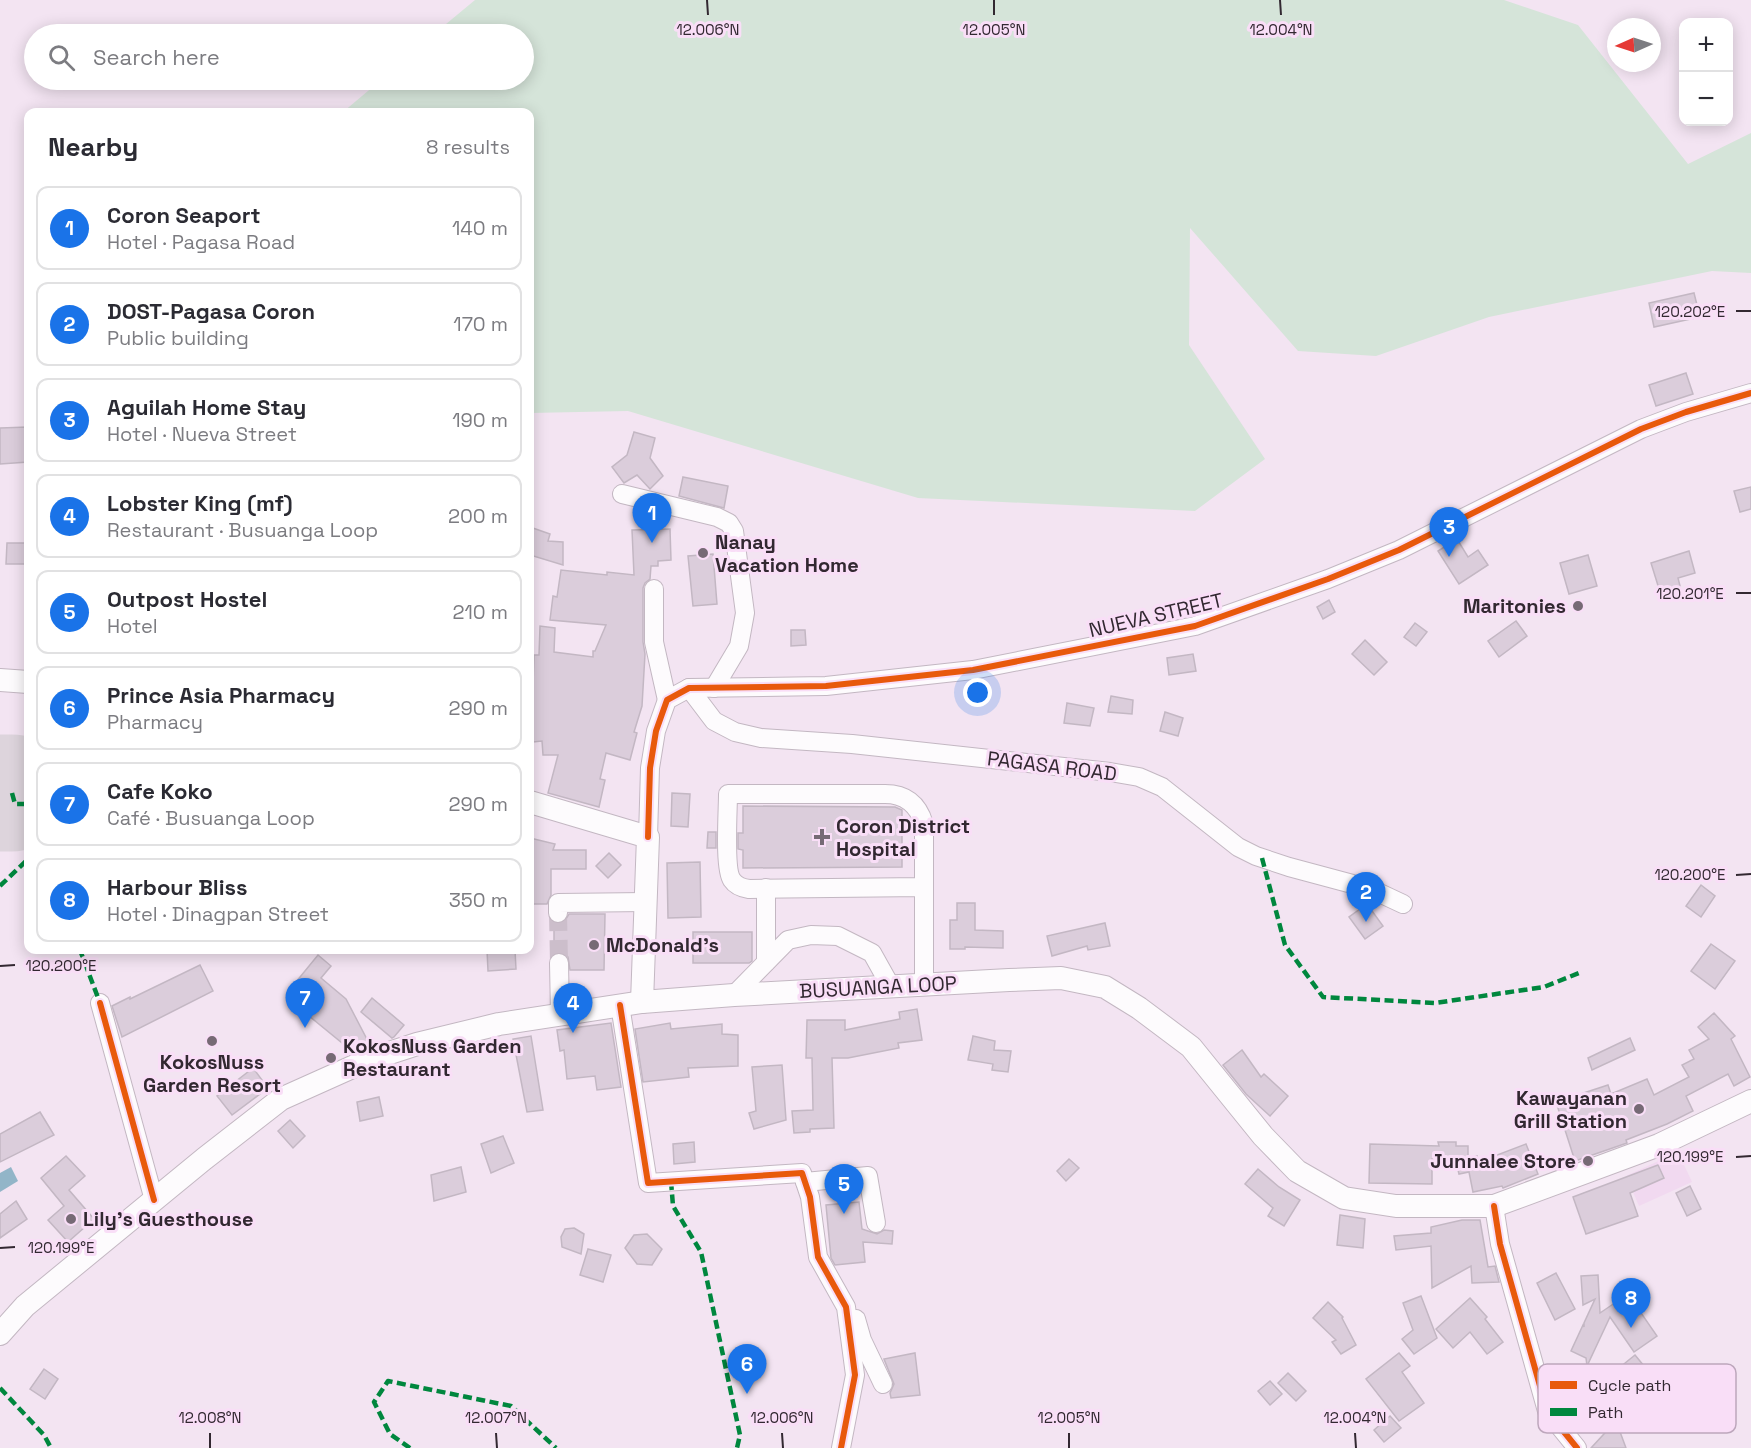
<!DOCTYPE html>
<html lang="en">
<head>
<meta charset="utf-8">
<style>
	:root { --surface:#fff; --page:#f2f2f3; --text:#2b2b33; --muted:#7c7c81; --line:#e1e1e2; --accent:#1a73e8 }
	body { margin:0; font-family:"Space Grotesk",sans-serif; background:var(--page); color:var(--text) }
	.controls { position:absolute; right:18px; top:18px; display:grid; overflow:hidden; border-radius:12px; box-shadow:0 3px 15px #0003 }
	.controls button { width:54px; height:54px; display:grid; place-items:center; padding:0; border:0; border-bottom:2px solid var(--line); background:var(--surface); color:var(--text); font:30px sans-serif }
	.compass { position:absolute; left:1607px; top:18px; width:54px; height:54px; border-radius:50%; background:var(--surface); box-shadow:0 3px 15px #0003; rotate:267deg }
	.you { position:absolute; left:978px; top:693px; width:21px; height:21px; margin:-15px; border:4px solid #fff; border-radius:50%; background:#1a73e8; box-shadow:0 0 0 9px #1a73e833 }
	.badge { display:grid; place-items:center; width:39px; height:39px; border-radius:50%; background:var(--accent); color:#fff; font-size:20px; font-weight:700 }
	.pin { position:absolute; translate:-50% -50px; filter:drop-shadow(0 2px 3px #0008) }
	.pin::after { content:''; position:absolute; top:32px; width:21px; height:18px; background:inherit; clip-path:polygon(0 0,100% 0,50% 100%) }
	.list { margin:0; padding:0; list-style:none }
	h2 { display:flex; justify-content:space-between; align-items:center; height:78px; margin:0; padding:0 24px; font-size:26px }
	h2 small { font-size:20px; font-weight:400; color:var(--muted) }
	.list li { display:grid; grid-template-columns:39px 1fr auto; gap:18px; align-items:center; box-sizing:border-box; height:84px; margin:0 12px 12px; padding:0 12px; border:2px solid var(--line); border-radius:12px }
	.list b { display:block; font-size:22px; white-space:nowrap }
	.list p { margin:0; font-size:20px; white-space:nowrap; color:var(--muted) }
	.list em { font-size:20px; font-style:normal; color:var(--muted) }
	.icon { flex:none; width:33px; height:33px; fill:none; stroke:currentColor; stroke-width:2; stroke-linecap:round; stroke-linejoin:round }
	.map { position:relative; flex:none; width:1751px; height:1448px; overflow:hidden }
	.search { position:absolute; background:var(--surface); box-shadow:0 3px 15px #0003; left:24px; top:24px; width:510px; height:66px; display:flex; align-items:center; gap:15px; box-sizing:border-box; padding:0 21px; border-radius:33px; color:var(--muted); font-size:22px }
	.panel { position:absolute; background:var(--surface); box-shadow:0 3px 15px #0003; left:24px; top:108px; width:510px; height:846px; border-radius:12px }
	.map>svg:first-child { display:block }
	.built { fill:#f1d9f0 }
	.green { fill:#d5e4d9 }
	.water { fill:#92b5c8 }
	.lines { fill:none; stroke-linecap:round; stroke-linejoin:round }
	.runway { stroke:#ddd4dc; stroke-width:117 }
	.building { fill:#dbcddb; stroke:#c3b7c3; stroke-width:1.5 }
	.minor-tunnel { stroke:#ccbecb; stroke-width:18; stroke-dasharray:18 9; stroke-linecap:butt }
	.minor-casing { stroke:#c3b7c2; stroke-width:20 }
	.major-casing { stroke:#c3b7c2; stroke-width:24 }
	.minor { stroke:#fdfbfd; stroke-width:18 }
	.major { stroke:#fdfbfd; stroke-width:22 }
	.quiet { stroke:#00873e; stroke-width:4.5; stroke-dasharray:9 4.5; stroke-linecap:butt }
	.cycleway-casing { stroke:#f9def7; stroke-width:10 }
	.cycleway { stroke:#e8590c; stroke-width:6 }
	.ticks { fill:none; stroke:#322831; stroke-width:2 }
	.poi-dot { fill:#766a75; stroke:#f9def7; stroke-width:2 }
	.labels { text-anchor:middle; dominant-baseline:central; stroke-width:6; stroke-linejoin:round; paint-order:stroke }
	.poi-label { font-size:20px; font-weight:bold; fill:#322831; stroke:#f9def7; text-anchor:start }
	.street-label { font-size:20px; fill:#322831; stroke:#f9def7 }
	.key { fill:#f9def7; stroke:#bda7bc; stroke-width:1.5 }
	.key-label { font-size:16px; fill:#322831 }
	.ticks-label { font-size:15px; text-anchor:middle; fill:#322831; stroke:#f9def7; stroke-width:6; stroke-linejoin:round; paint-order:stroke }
</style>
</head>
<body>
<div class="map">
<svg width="1751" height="1448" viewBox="0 0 1751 1448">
	<rect width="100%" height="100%" fill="#f3e4f2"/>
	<polygon class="built" points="1678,1152 1692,1182 1639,1206 1626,1176"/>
	<polygon class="green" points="475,0 1504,0 1578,25 1688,164 1751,133 1751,273 1712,271 1489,317 1376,356 1298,351 1190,228 1189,345 1265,459 1195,511 918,498 628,411 530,413 530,112 343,112 381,80 524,80 524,34 434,34"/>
	<polygon class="water" points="11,1167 18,1181 0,1192 0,1173"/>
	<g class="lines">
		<polyline class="runway" points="0,793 12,793"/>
	</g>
	<g class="building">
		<polygon points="1694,293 1700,317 1654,327 1649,303"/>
		<polygon points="1686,373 1693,394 1656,406 1649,385"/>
		<polygon points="28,427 28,462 0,464 0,428"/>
		<polygon points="634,432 655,438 650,458 663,476 650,489 637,475 624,483 612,467 627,455"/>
		<polygon points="683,477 728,486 724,508 679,496"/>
		<polygon points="1751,487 1751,509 1740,512 1734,491"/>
		<polygon points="530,527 550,534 548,541 563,542 563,565 530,555"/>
		<polygon points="670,529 671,560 658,561 658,566 651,566 650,579 645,583 643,588 643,642 645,654 642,706 634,732 637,733 630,760 606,753 600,779 605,780 599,807 548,793 558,755 543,755 542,741 533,742 530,708 533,684 534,655 539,655 540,626 555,628 554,652 593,657 593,651 595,651 606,625 550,620 553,596 557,597 561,570 607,575 607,572 634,575 632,530"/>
		<polygon points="1457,539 1468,557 1478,550 1488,565 1459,584 1438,551"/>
		<polygon points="7,543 28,543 28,564 6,564"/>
		<polygon points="1689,551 1695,573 1678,578 1680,586 1660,592 1651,563"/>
		<polygon points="713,554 717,604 693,606 688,556"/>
		<polygon points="1588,555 1597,586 1569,594 1560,563"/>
		<polygon points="1329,600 1335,612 1323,619 1317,607"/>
		<polygon points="1516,621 1527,636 1499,657 1488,641"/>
		<polygon points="1415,623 1427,632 1416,646 1404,637"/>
		<polygon points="791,630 805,630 806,645 791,646"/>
		<polygon points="1365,640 1387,662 1374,675 1352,654"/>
		<polygon points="1193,654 1196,671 1169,675 1167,658"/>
		<polygon points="1111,696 1133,700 1132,714 1108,712"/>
		<polygon points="1067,703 1094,708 1090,726 1064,723"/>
		<polygon points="1165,712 1183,718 1178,736 1160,731"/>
		<polygon points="672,793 690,794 688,827 671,826"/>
		<polygon points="743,806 895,807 902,810 902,867 743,868 743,850 738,849 738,833 743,833"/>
		<polygon points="708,832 716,832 716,848 707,848"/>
		<polygon points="530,838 555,844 553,850 586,850 586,869 551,869 551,895 547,904 530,904"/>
		<polygon points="609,853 621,865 608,878 596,866"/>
		<polygon points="700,862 701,917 668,918 667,863"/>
		<polygon points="1701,885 1715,896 1701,917 1686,906"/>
		<polygon points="957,903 975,903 975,930 1003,931 1003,948 965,947 965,949 950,949 950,920 957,920"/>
		<polygon points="1367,904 1383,926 1365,939 1349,917"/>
		<polygon points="569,914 605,914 604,970 570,970 568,957 559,952 554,953 554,923 564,922"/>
		<polygon points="1105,923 1110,946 1088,950 1087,946 1052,956 1047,936"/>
		<polygon points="693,932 752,932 752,961 749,963 693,963"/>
		<polygon points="1711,944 1735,961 1715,989 1691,971"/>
		<polygon points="487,950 515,950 516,969 488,971"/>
		<polygon points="318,955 331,966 321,978 346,999 370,1045 348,1054 342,1043 309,1016 311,1014 287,993"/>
		<polygon points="200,965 213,991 122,1037 112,1006 130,997 130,999"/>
		<polygon points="372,998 404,1025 394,1037 392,1038 361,1012"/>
		<polygon points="917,1009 922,1040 898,1043 899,1048 848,1058 832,1058 834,1128 810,1129 810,1132 794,1133 792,1111 813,1110 812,1058 806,1058 807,1020 845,1020 845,1030 900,1019 899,1012"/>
		<polygon points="1714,1013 1735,1036 1731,1039 1750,1077 1734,1086 1728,1074 1686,1096 1693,1111 1667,1124 1626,1140 1627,1143 1575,1161 1556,1102 1608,1085 1611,1094 1647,1079 1654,1095 1689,1077 1682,1065 1694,1059 1689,1050 1709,1039 1698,1027"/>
		<polygon points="611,1023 621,1087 597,1090 595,1076 567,1079 564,1050 560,1051 557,1030"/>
		<polygon points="670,1023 671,1029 722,1024 722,1034 738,1035 738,1066 688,1068 689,1077 643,1082 635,1029"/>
		<polygon points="531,1036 543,1110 527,1112 513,1039"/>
		<polygon points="973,1036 995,1041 994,1050 1011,1051 1008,1072 992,1070 993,1064 968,1060"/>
		<polygon points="1630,1038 1635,1050 1592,1070 1588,1058"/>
		<polygon points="1242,1050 1261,1077 1264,1074 1288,1096 1270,1116 1246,1094 1223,1065"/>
		<polygon points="782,1065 786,1120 754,1129 749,1113 756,1111 752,1067"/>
		<polygon points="253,1068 268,1088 232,1115 217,1096"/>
		<polygon points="379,1097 383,1116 360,1121 357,1102"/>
		<polygon points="40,1112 54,1135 0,1162 0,1134"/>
		<polygon points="290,1120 305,1136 293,1148 278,1131"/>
		<polygon points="503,1136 514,1163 491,1173 481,1144"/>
		<polygon points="694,1142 695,1162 674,1164 673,1144"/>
		<polygon points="1438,1142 1456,1142 1456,1146 1468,1146 1468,1157 1432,1159 1432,1184 1369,1183 1370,1144 1439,1146"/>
		<polygon points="1526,1144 1538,1174 1503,1188 1502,1186 1473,1192 1469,1172 1459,1174 1456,1161 1477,1156 1479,1162"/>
		<polygon points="66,1156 85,1176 69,1190 94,1219 68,1242 48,1220 64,1206 41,1178"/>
		<polygon points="1069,1159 1079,1168 1066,1181 1057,1171"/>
		<polygon points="1658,1165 1664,1178 1630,1193 1638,1216 1586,1234 1573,1197"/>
		<polygon points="461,1167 466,1192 434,1201 431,1175"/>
		<polygon points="1258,1169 1279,1187 1300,1200 1284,1226 1268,1216 1273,1208 1245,1184"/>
		<polygon points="1690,1186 1701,1209 1687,1216 1676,1193"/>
		<polygon points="16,1201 27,1219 0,1238 0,1214"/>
		<polygon points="859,1202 862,1229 877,1234 884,1230 893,1231 892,1244 863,1242 865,1262 835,1265 831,1258 826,1205"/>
		<polygon points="1340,1215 1365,1219 1363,1248 1337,1245"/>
		<polygon points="1462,1220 1480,1220 1488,1267 1495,1266 1499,1282 1472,1283 1471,1266 1432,1288 1431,1246 1396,1250 1394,1236 1431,1233 1431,1227"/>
		<polygon points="574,1228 584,1234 581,1254 562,1247 561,1237 565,1229"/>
		<polygon points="647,1234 662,1249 652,1265 637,1264 625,1248 634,1235"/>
		<polygon points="588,1249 611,1255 603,1282 580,1275"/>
		<polygon points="1556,1273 1575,1309 1555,1320 1537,1283"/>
		<polygon points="1598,1275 1600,1313 1628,1294 1657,1336 1634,1352 1610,1317 1587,1366 1586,1358 1571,1351 1583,1325 1584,1327 1584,1323 1595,1299 1583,1305 1581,1276"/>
		<polygon points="1421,1296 1437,1338 1414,1354 1402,1339 1413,1330 1403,1303"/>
		<polygon points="1470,1298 1487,1317 1485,1319 1503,1342 1487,1354 1470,1332 1453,1348 1436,1329"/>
		<polygon points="1328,1302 1343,1317 1342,1318 1356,1345 1341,1354 1332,1342 1336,1340 1313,1318"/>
		<polygon points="915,1353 920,1395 891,1398 890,1393 894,1384 884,1359"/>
		<polygon points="1399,1353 1410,1366 1402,1372 1424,1403 1399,1421 1366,1379"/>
		<polygon points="1635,1355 1644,1366 1587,1415 1577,1402"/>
		<polygon points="44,1369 58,1379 45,1399 30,1389"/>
		<polygon points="1288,1373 1306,1391 1296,1401 1278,1383"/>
		<polygon points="1270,1381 1282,1394 1270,1405 1258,1391"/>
		<polygon points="1390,1416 1401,1428 1384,1442 1374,1430"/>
		<polygon points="1616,1421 1626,1448 1591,1448"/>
	</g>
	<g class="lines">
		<polyline class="minor-tunnel" points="558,913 559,963"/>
		<defs>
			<g id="minor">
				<polyline points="622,494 717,517 729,523 734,531 745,613 739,646 714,688"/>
				<polyline points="654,589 654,642 667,700"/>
				<polyline points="689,688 714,721 735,732 761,738 852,744 1110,772 1139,777 1162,787 1238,847 1256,856 1289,867 1371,889 1403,904"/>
				<polyline points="648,837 650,768 656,731 667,700 689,688 826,686 973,670 1195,626 1328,579 1399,550 1641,429 1686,412 1751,393"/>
				<path d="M923 887 749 889C742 888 736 886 732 880 724 869 728 811 728 794H885C905 794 918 804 924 824V984"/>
				<polyline points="558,913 558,903 646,902"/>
				<polyline points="766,962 766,888"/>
				<polyline points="559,963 560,1014"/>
				<polyline points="734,995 788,940 811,935 838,936 872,953 891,987"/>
				<polyline points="100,1003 154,1200"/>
				<polyline points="620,1005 648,1183 802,1173 810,1197 818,1257 846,1307 855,1375 841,1448"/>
				<polyline points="805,1182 868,1176 876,1223"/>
				<polyline points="1494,1206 1500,1244 1547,1411 1577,1448"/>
				<polyline points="856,1319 862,1340 883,1384"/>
			</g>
			<g id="major">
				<polyline points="0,680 28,682"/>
				<polyline points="530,802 648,837 642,1002"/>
				<polyline points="0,1334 25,1306 204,1159 281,1099 368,1060 417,1044 499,1024 642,1002 734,995 1009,980 1061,978 1105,987 1139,1008 1191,1047 1263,1136 1297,1171 1344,1198 1396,1206 1494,1206 1659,1145 1751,1101"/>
			</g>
		</defs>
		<use href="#minor" class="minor-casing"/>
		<use href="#major" class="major-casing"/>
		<use href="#minor" class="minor"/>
		<use href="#major" class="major"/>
		<g class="quiet">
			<polyline points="12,793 15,804 28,804"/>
			<polyline points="1262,858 1285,945 1323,997 1435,1003 1544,987 1579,973"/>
			<polyline points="0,886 28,859"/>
			<polyline points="80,950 100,1003"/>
			<polyline points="671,1181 673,1206 701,1252 740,1435 737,1448"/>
			<polyline points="0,1388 44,1435 51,1448"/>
			<polyline points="410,1448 390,1434 374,1402 388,1381 511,1406 556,1448"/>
		</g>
		<defs>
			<g id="cycleway">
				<polyline points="648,837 650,768 656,731 667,700 689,688 826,686 973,670 1195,626 1328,579 1399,550 1641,429 1686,412 1751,393"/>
				<polyline points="100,1003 154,1200"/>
				<polyline points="620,1005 648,1183 802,1173 810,1197 818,1257 846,1307 855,1375 841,1448"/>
				<polyline points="1494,1206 1500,1244 1547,1411 1577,1448"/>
			</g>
		</defs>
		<use href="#cycleway" class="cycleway-casing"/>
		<use href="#cycleway" class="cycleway"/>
	</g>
	<path class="ticks" d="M707 0 708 15M994 0V15M1280 0 1281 15M1736 311H1751M1736 593H1751M1736 875 1751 874M0 966 15 965M1736 1157 1751 1156M0 1248 15 1247M210 1433V1448M496 1433 497 1448M782 1433 783 1448M1069 1433V1448M1355 1433 1356 1448"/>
	<g class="poi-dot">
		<circle cx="703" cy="553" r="6"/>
		<circle cx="1578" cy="606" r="6"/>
		<path d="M819 828h6v6h6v6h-6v6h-6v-6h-6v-6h6z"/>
		<circle cx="594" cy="945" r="6"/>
		<circle cx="212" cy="1041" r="6"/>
		<circle cx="331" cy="1058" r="6"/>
		<circle cx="1639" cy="1109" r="6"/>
		<circle cx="1588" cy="1161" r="6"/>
		<circle cx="71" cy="1219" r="6"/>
	</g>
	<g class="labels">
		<g class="poi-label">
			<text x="715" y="542">Nanay<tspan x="715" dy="23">Vacation Home</tspan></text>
			<text x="1566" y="606" text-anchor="end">Maritonies</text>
			<text x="836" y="826">Coron District<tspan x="836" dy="23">Hospital</tspan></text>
			<text x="606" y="945">McDonald's</text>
			<text x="343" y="1046">KokosNuss Garden<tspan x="343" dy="23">Restaurant</tspan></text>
			<text x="212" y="1062" text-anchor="middle">KokosNuss<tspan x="212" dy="23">Garden Resort</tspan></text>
			<text x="1627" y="1098" text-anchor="end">Kawayanan<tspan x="1627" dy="23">Grill Station</tspan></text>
			<text x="1576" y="1161" text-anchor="end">Junnalee Store</text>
			<text x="83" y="1219">Lily's Guesthouse</text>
		</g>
		<g class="street-label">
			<text transform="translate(1156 615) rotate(-13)">NUEVA STREET</text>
			<text transform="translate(1052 766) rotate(7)">PAGASA ROAD</text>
			<text transform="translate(878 987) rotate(-3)">BUSUANGA LOOP</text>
		</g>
	</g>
	<rect x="1538" y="1364" width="198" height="69" rx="9" class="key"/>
	<rect x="1550" y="1381" width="27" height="8" fill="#e8590c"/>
	<rect x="1550" y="1408" width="27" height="8" fill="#00873e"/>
	<g class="key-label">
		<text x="1588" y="1391">Cycle path</text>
		<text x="1588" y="1418">Path</text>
	</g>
	<g class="ticks-label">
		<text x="708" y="35">12.006°N</text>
		<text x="994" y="35">12.005°N</text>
		<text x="1281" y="35">12.004°N</text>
		<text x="1690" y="317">120.202°E</text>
		<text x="1690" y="599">120.201°E</text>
		<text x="1690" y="880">120.200°E</text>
		<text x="61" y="971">120.200°E</text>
		<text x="1690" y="1162">120.199°E</text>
		<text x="61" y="1253">120.199°E</text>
		<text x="210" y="1423">12.008°N</text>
		<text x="496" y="1423">12.007°N</text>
		<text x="782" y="1423">12.006°N</text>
		<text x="1069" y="1423">12.005°N</text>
		<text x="1355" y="1423">12.004°N</text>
	</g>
</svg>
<div class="controls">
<button>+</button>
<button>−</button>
</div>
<svg class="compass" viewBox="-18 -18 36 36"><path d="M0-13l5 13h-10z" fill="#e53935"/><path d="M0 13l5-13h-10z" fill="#7c7c81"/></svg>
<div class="you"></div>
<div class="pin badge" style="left:652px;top:543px">1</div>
<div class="pin badge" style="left:1366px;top:922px">2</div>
<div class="pin badge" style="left:1449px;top:557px">3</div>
<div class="pin badge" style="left:573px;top:1033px">4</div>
<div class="pin badge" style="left:844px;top:1214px">5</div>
<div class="pin badge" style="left:747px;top:1394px">6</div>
<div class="pin badge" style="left:305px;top:1028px">7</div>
<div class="pin badge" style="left:1631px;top:1328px">8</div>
<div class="search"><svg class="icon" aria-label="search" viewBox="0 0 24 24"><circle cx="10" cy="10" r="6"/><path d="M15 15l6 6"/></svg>Search here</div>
<section class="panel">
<h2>Nearby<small>8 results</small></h2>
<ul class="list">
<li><span class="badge">1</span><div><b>Coron Seaport</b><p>Hotel · Pagasa Road</p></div><em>140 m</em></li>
<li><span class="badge">2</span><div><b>DOST-Pagasa Coron</b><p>Public building</p></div><em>170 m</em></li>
<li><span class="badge">3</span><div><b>Aguilah Home Stay</b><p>Hotel · Nueva Street</p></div><em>190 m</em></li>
<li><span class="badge">4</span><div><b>Lobster King (mf)</b><p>Restaurant · Busuanga Loop</p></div><em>200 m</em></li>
<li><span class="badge">5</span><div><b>Outpost Hostel</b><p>Hotel</p></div><em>210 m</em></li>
<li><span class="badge">6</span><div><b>Prince Asia Pharmacy</b><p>Pharmacy</p></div><em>290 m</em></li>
<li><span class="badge">7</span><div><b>Cafe Koko</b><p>Café · Busuanga Loop</p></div><em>290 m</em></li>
<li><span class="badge">8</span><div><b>Harbour Bliss</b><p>Hotel · Dinagpan Street</p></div><em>350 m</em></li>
</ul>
</section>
</div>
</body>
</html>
